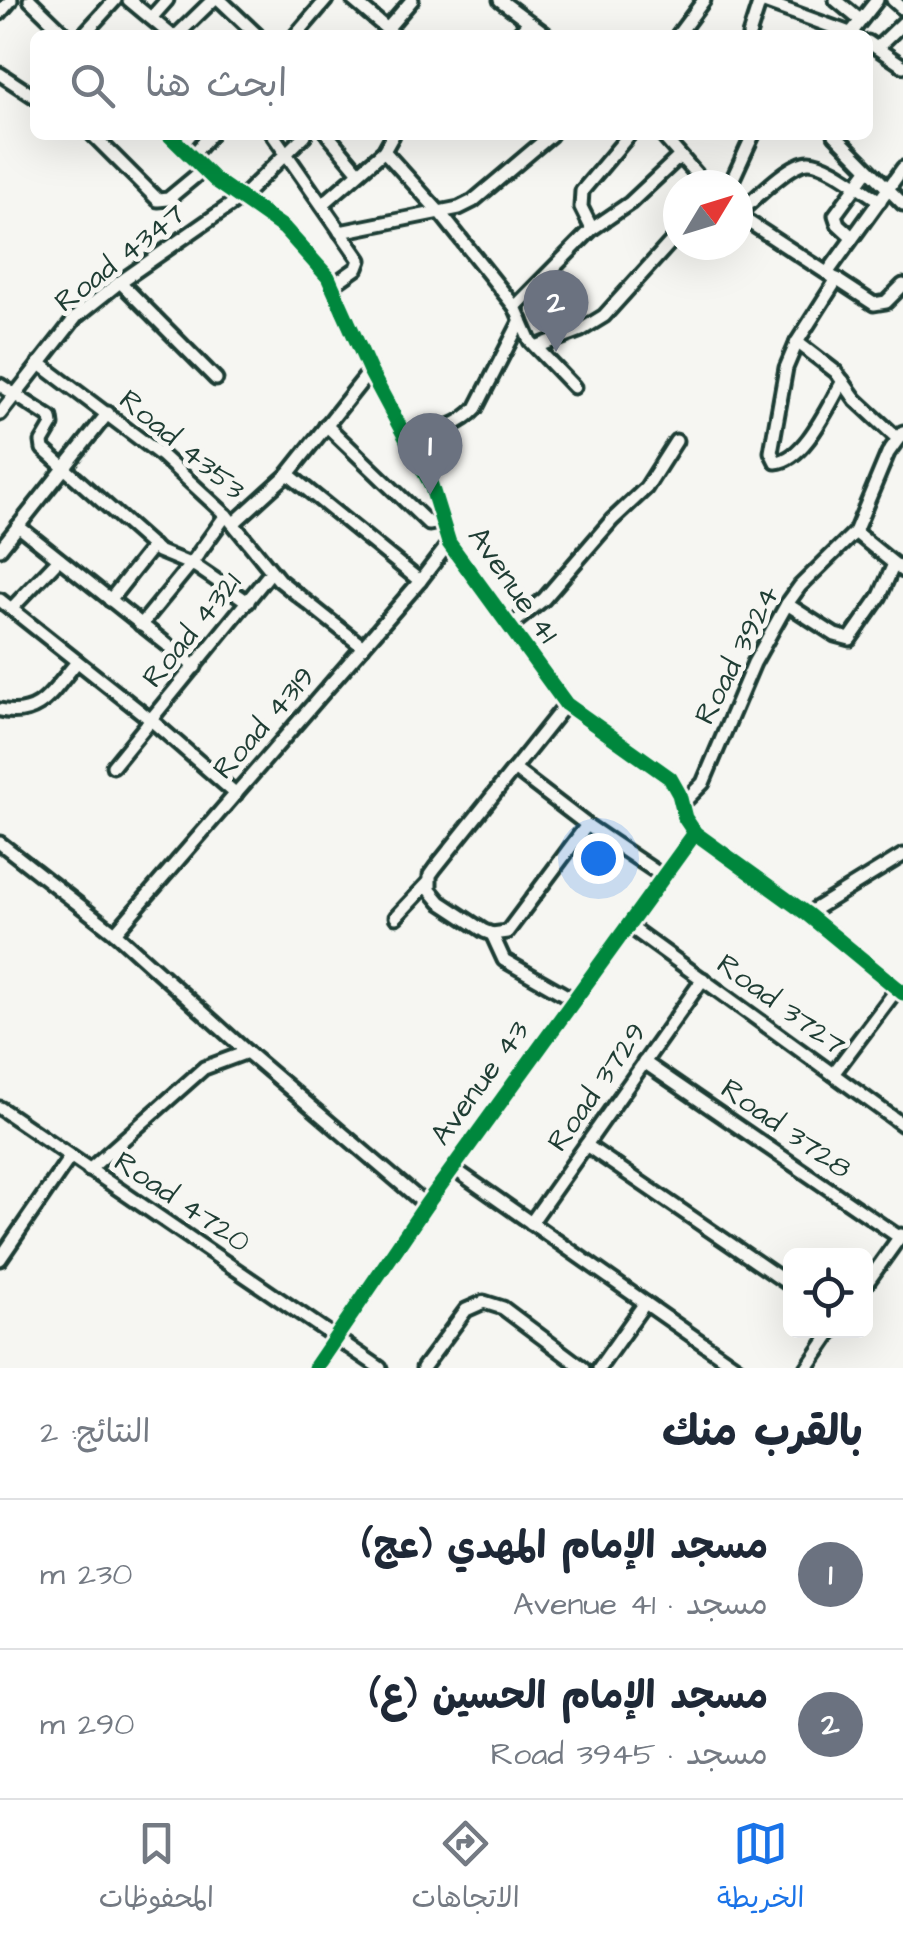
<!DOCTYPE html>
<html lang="ar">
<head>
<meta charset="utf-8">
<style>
	:root { --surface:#fff; --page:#f2f2f3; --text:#1f2937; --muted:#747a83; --line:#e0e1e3; --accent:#1a73e8 }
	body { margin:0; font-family:"Architects Daughter","Playpen Sans Arabic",sans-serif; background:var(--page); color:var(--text); direction:rtl }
	.controls { position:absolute; right:30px; bottom:30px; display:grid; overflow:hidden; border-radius:15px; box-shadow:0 10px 40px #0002 }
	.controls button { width:90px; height:90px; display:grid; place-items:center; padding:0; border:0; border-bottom:2px solid var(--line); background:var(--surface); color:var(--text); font:50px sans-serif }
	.compass { position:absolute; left:663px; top:170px; width:90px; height:90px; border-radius:50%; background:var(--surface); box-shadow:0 10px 40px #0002; rotate:52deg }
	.you { position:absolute; left:598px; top:858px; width:35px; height:35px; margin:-25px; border:8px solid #fff; border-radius:50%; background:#1a73e8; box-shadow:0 0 0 15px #1a73e833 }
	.badge { display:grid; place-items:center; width:65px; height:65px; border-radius:50%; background:var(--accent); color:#fff; font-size:32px; font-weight:700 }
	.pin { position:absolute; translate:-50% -82px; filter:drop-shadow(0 2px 5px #0008) }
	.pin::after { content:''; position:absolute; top:52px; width:35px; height:30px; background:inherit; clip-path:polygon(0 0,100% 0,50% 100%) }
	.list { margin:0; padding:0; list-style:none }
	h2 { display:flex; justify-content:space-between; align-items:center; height:130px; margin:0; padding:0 40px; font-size:42px }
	h2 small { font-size:32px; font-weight:400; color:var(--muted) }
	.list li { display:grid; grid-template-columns:65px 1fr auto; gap:30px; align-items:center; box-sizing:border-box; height:150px; padding:0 40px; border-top:2px solid var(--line) }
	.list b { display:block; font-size:38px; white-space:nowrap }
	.list p { margin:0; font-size:32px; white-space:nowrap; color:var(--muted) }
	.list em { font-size:32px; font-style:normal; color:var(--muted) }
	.icon { flex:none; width:55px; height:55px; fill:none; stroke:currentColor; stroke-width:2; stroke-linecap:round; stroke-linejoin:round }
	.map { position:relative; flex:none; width:903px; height:1368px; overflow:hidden; direction:ltr }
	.search { position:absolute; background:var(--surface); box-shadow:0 10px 40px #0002; left:30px; right:30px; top:30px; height:110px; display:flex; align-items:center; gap:25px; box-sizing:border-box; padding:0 35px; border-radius:15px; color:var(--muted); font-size:38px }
	.sheet { height:430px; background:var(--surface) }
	nav { display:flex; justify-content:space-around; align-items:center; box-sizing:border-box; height:140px; border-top:2px solid var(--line); background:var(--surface); font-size:28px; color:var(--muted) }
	nav a { display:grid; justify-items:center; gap:5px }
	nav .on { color:var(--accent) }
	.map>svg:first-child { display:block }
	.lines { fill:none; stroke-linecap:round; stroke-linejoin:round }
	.minor-casing { stroke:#1f3d34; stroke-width:19 }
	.minor { stroke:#f6f6f2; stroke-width:11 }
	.cycleway-casing { stroke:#f6f6f2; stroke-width:21 }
	.cycleway { stroke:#00873e; stroke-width:15 }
	.labels { text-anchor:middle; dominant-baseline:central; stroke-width:10; stroke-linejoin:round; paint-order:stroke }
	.street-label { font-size:30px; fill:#1f3d34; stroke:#f6f6f2 }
</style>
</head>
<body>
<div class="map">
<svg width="903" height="1368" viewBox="0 0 903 1368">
	<rect width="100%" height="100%" fill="#f6f6f2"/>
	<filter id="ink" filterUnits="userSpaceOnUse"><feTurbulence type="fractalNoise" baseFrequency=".01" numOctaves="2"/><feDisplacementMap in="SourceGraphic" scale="20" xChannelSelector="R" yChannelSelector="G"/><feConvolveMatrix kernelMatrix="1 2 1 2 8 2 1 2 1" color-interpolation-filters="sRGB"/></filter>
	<g filter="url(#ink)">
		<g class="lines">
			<defs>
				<g id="minor">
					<polyline points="30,0 66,35"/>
					<polyline points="129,0 171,35"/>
					<polyline points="220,0 257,35"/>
					<polyline points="353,0 394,35"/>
					<polyline points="500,0 547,35"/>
					<polyline points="759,0 855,35"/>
					<polyline points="836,0 860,20"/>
					<polyline points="893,0 903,9"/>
					<polyline points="0,13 11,0"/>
					<polyline points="151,18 167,0"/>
					<polyline points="387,29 412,0"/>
					<polyline points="851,33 877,0"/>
					<polyline points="83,35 115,0"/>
					<polyline points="177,35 213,0"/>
					<polyline points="296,35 326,0"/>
					<polyline points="517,35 529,22"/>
					<polyline points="678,35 704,0"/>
					<polyline points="749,35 760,1"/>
					<polyline points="868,42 903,66"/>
					<polyline points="878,47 903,23"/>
					<polyline points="0,74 35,97"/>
					<polyline points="93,135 158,200 168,199 203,170"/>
					<polyline points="169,135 215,180 284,228 328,277 370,371 431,485 449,543 566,704 670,778 679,794 685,818 695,833 807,914 903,993"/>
					<polyline points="273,135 360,260 357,268 333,285"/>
					<polyline points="328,135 359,172"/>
					<polyline points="662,135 706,185"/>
					<polyline points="835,135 903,204"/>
					<polyline points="384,151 441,214 515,307 530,341 574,387"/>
					<polyline points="191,157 210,135"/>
					<polyline points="730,185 753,135"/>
					<polyline points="322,205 384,151 393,135"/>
					<path d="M738 214C753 201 790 162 809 162 828 162 863 191 880 201"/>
					<polyline points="738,215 874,304 886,302 903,285"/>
					<polyline points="592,229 581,207 582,191 629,135"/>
					<polyline points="340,232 459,208 473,201 551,135"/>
					<polyline points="851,236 838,224 835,215 868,170"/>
					<polyline points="828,272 903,168"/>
					<path d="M837 279 797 342 786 368 771 452 776 462C805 460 829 404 843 381"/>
					<polyline points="120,282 216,379"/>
					<polyline points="515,307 592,229 630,203 680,156"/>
					<polyline points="797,342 836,372 856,400 898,439"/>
					<polyline points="536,347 581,330 604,316 678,234"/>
					<polyline points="39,363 161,455 226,515 279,580 363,647"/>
					<polyline points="0,385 51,418 52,425 42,442 43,449 158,551 197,567 248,602"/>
					<polyline points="0,414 76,317 120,282 242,197 305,135"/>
					<polyline points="326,425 429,524 440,522"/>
					<path d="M407 439C432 432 458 428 476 408L521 320"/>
					<polyline points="288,474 420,581"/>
					<polyline points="234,523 288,474 370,371"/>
					<polyline points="18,526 195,667"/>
					<polyline points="855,532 903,571"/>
					<polyline points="0,549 108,413"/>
					<polyline points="0,600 151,720 236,794"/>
					<polyline points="110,600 153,546"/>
					<polyline points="787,604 835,635 850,639 880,596 894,564"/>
					<polyline points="11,609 59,559"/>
					<polyline points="141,625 191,564 226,515"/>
					<polyline points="509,627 544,599 612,520 646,488 676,441"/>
					<polyline points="566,704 435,868 430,875 430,890 440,902 484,931 492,934 507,932 587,825"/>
					<path d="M0 710C41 719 53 690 77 662"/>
					<polyline points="113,766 271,572"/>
					<polyline points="514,769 587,825 664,877"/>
					<polyline points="682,804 703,783 754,663 787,604 800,586 855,532 888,453 903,432"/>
					<polyline points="0,843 115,933 247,1052 426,1205"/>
					<polyline points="807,914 903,855"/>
					<polyline points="396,917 429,882"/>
					<polyline points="629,926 903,1125"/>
					<polyline points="115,933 420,581 449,543"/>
					<polyline points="492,934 504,960 574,1000"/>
					<polyline points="644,1062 899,1237"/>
					<polyline points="833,1074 897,989"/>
					<polyline points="0,1108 380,1368"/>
					<polyline points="586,1145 790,1285"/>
					<polyline points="453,1168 738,1368"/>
					<polyline points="89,1170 204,1068 247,1052"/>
					<polyline points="531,1223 703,979"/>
					<polyline points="0,1259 70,1157"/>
					<polyline points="866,1284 901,1235"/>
					<polyline points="315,1368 426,1205 695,833"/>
					<polyline points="423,1368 466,1310 484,1302 503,1308 583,1368"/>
					<polyline points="599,1368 645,1303"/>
					<polyline points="807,1368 833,1330"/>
				</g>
			</defs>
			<use href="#minor" class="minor-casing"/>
			<use href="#minor" class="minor"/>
			<defs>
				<g id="cycleway">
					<polyline points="169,135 215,180 284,228 328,277 370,371 431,485 449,543 566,704 670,778 679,794 685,818 695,833 807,914 903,993"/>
					<polyline points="315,1368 426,1205 695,833"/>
				</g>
			</defs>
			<use href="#cycleway" class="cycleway-casing"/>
			<use href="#cycleway" class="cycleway"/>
		</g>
	</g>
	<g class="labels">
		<g class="street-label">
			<text transform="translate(120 258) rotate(-38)">Road 4347</text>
			<text transform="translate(182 445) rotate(40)">Road 4353</text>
			<text transform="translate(513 585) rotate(55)">Avenue 41</text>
			<text transform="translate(192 630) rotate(-51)">Road 4321</text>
			<text transform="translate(737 655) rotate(-63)">Road 3924</text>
			<text transform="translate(264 723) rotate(-49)">Road 4319</text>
			<text transform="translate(781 1005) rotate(36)">Road 3727</text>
			<text transform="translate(480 1083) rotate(-54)">Avenue 43</text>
			<text transform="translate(597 1087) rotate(-55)">Road 3729</text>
			<text transform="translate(786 1129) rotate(35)">Road 3728</text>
			<text transform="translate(182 1202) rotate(34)">Road 4720</text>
		</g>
	</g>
</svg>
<div class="controls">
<button><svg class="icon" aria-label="locate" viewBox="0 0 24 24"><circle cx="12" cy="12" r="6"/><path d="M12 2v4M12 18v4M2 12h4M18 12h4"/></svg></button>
</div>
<svg class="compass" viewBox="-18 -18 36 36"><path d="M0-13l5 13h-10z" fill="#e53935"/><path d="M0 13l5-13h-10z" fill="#747a83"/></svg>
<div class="you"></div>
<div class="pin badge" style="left:430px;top:495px;background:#6b7280">1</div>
<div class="pin badge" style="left:556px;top:352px;background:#6b7280">2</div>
<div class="search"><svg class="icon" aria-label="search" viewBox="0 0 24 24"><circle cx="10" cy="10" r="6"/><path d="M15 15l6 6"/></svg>ابحث هنا</div>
</div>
<section class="sheet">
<h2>بالقرب منك<small>النتائج: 2</small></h2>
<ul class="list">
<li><span class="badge" style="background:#6b7280">1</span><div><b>مسجد الإمام المهدي (عج)</b><p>مسجد · Avenue 41</p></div><em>230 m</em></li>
<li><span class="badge" style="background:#6b7280">2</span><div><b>مسجد الإمام الحسين (ع)</b><p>مسجد · Road 3945</p></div><em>290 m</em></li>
</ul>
</section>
<nav>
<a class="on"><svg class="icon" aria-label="map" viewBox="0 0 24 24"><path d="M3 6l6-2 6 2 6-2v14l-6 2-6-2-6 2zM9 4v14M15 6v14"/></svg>الخريطة</a>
<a><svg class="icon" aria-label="directions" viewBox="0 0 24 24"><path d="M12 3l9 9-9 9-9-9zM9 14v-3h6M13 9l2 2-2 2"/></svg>الاتجاهات</a>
<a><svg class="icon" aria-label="saved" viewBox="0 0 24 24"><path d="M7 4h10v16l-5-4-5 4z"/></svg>المحفوظات</a>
</nav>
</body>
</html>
